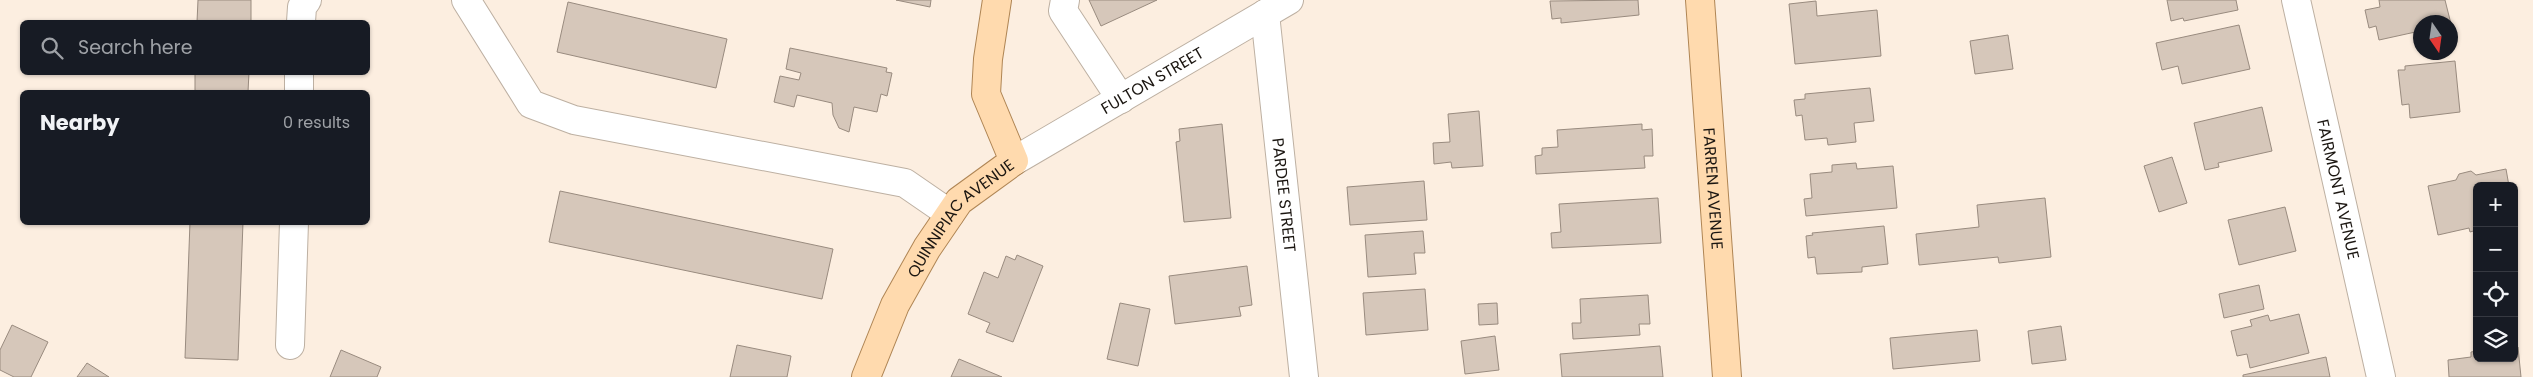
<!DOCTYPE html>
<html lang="en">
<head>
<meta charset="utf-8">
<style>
	:root { --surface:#171b24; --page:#20242c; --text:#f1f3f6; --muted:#9ea1a6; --line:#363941 }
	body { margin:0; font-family:Poppins,sans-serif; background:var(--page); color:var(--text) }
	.controls { position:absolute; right:15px; bottom:15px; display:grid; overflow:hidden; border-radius:8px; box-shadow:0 1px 4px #0004 }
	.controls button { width:45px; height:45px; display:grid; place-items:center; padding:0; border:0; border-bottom:1px solid var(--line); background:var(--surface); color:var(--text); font:25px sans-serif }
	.compass { position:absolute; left:2413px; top:15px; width:45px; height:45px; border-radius:50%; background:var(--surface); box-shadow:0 1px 4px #0004; rotate:167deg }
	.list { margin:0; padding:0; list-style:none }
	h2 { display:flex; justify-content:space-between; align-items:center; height:65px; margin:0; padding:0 20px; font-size:21px }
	h2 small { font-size:16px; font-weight:400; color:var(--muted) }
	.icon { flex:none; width:28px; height:28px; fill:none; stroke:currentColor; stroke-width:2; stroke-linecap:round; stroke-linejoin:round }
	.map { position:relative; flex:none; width:2533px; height:377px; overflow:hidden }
	.search { position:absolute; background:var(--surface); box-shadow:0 1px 4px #0004; left:20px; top:20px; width:350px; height:55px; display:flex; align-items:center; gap:12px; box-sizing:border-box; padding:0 18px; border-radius:8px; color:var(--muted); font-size:19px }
	.panel { position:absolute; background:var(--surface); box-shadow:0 1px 4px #0004; left:20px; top:90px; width:350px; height:135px; border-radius:8px }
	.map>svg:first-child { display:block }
	.building { fill:#d6c7ba; stroke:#998b7f }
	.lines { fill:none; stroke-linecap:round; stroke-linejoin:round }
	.minor-casing { stroke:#bdb0a2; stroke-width:30 }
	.major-casing { stroke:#af8554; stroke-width:30 }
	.minor { stroke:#fff; stroke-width:28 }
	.major { stroke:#ffdaae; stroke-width:28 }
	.labels { text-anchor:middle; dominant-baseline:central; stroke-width:4; stroke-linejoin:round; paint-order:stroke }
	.street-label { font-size:16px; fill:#1b1611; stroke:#fefefe }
</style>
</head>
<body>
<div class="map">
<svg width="2533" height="377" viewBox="0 0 2533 377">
	<rect width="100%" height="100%" fill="#fceee0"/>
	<g class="building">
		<polygon points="198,0 251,0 251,22 197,22"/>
		<polygon points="896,0 931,0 930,7"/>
		<polygon points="1089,0 1157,0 1101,26"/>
		<polygon points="1638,0 1639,15 1561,23 1561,18 1552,19 1550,1"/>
		<polygon points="2167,0 2236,0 2238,10 2184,21 2183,18 2171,21"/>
		<polygon points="2379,0 2445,0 2451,24 2420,22 2420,31 2379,40 2376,26 2369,28 2365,10 2380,7"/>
		<polygon points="1816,1 1817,16 1877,10 1881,56 1795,64 1789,4"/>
		<polygon points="568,2 727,39 716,88 557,52"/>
		<polygon points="2239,25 2250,69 2182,84 2178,66 2162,70 2156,43"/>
		<polygon points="2008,35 2013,69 1975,74 1970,41"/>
		<polygon points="790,48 887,68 886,72 892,73 887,96 881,94 877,112 854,107 849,132 839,128 833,115 832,103 797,95 794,107 774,102 780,76 799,80 801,73 786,69"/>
		<polygon points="2455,61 2460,112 2410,118 2409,104 2402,105 2398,70 2405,70 2405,66"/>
		<polygon points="195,72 249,72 248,92 195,92"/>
		<polygon points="1870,88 1874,121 1854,123 1856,142 1828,145 1827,138 1805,140 1802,115 1796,116 1794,100 1805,99 1805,94"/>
		<polygon points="2262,107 2272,151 2218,163 2219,167 2205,170 2194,123"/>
		<polygon points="1479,111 1483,166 1452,168 1451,162 1434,164 1433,143 1450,142 1448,114"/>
		<polygon points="1222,124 1231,218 1184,222 1176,142 1180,141 1179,129"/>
		<polygon points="1642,124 1642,130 1652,129 1653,156 1644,156 1645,168 1536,174 1535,156 1542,155 1542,148 1558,147 1557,130"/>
		<polygon points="2172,157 2187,203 2159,212 2144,166"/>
		<polygon points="1856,163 1857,169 1893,166 1897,208 1806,216 1804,199 1812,198 1810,174 1832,172 1832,165"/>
		<polygon points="2506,169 2509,186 2477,186 2477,230 2470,232 2469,228 2438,235 2428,186 2456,180 2459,174 2471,171 2476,175"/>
		<polygon points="1424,181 1427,220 1350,225 1347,187"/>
		<polygon points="560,191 833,249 822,299 549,242"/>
		<polygon points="1658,198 1661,243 1552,248 1551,233 1561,232 1559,204"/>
		<polygon points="2045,198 2051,257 1999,263 1998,257 1919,265 1916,234 1979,227 1977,205"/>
		<polygon points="2285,207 2296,251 2239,265 2228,220"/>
		<polygon points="190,222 243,222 238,360 185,358"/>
		<polygon points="1884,226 1888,264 1862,267 1862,272 1817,274 1815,257 1808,258 1806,236 1813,235 1812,233"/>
		<polygon points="1423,231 1425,253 1414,253 1416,274 1368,277 1365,235"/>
		<polygon points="1017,255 1043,266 1013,342 986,332 990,323 968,314 984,272 998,278 1006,256 1015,260"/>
		<polygon points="1247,266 1252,305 1239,307 1241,316 1175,324 1169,276"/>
		<polygon points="2259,285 2264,309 2224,318 2219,294"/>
		<polygon points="1425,289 1428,330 1366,335 1363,293"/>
		<polygon points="1648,295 1650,324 1639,324 1640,335 1573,339 1572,323 1581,323 1580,299"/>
		<polygon points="1120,303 1150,309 1138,366 1107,359"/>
		<polygon points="1497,303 1498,324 1479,325 1478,304"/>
		<polygon points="2299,314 2309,353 2250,368 2247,354 2237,356 2231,331 2252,326 2250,320 2268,315 2270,321"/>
		<polygon points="12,325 48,342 31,377 14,377 0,370 0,350"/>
		<polygon points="2061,326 2066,360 2032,364 2028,331"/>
		<polygon points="1977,330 1980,361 1893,369 1890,338"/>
		<polygon points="1495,336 1499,370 1465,374 1461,341"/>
		<polygon points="737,345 791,356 787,377 730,377"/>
		<polygon points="1660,346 1663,377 1562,377 1560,354"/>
		<polygon points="2518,347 2521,377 2449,377 2448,360 2471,357 2471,352 2477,351 2477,358 2514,358 2514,348"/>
		<polygon points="341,350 381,367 377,377 330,377"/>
		<polygon points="2326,357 2330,377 2243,377 2243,375"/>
		<polygon points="959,359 1002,377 951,377"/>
		<polygon points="87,363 109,377 77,377"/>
	</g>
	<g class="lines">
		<defs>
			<g id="minor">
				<polyline points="466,0 531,104 574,120 905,183 950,214"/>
				<polyline points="1065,0 1063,11 1121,99"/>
				<path id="s1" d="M2296 0 2381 377"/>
				<path id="s2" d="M1265 14 1304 377"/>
				<polyline points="301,22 302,7 307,0"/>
				<polyline points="299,92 299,72"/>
				<path id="s3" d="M1014 161 1289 0"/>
				<polyline points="290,345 294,222"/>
			</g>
			<g id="major">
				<path id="s4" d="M1700 0 1727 377"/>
				<path id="s5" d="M866 377 895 305 927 248 959 201 1014 161 986 94 988 59 997 0"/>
			</g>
		</defs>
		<use href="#minor" class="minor-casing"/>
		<use href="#major" class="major-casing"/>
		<use href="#minor" class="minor"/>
		<use href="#major" class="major"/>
	</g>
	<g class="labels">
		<g class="street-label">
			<text stroke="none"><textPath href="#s3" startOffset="160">FULTON STREET</textPath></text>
			<text stroke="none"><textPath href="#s4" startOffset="189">FARREN AVENUE</textPath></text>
			<text stroke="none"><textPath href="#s1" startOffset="194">FAIRMONT AVENUE</textPath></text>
			<text stroke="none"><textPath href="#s2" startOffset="182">PARDEE STREET</textPath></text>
			<text stroke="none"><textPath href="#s5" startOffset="188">QUINNIPIAC AVENUE</textPath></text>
		</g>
	</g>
</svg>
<div class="controls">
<button>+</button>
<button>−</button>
<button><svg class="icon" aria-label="locate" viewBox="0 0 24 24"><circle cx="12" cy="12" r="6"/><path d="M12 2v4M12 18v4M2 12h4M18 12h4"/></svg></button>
<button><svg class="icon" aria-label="layers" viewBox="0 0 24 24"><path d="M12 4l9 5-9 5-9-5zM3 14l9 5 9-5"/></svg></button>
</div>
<svg class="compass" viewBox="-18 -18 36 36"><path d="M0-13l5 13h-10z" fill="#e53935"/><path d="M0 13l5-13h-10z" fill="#9ea1a6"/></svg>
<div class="search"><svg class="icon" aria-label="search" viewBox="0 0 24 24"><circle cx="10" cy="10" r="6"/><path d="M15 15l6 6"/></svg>Search here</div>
<section class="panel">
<h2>Nearby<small>0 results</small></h2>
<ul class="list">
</ul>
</section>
</div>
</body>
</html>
